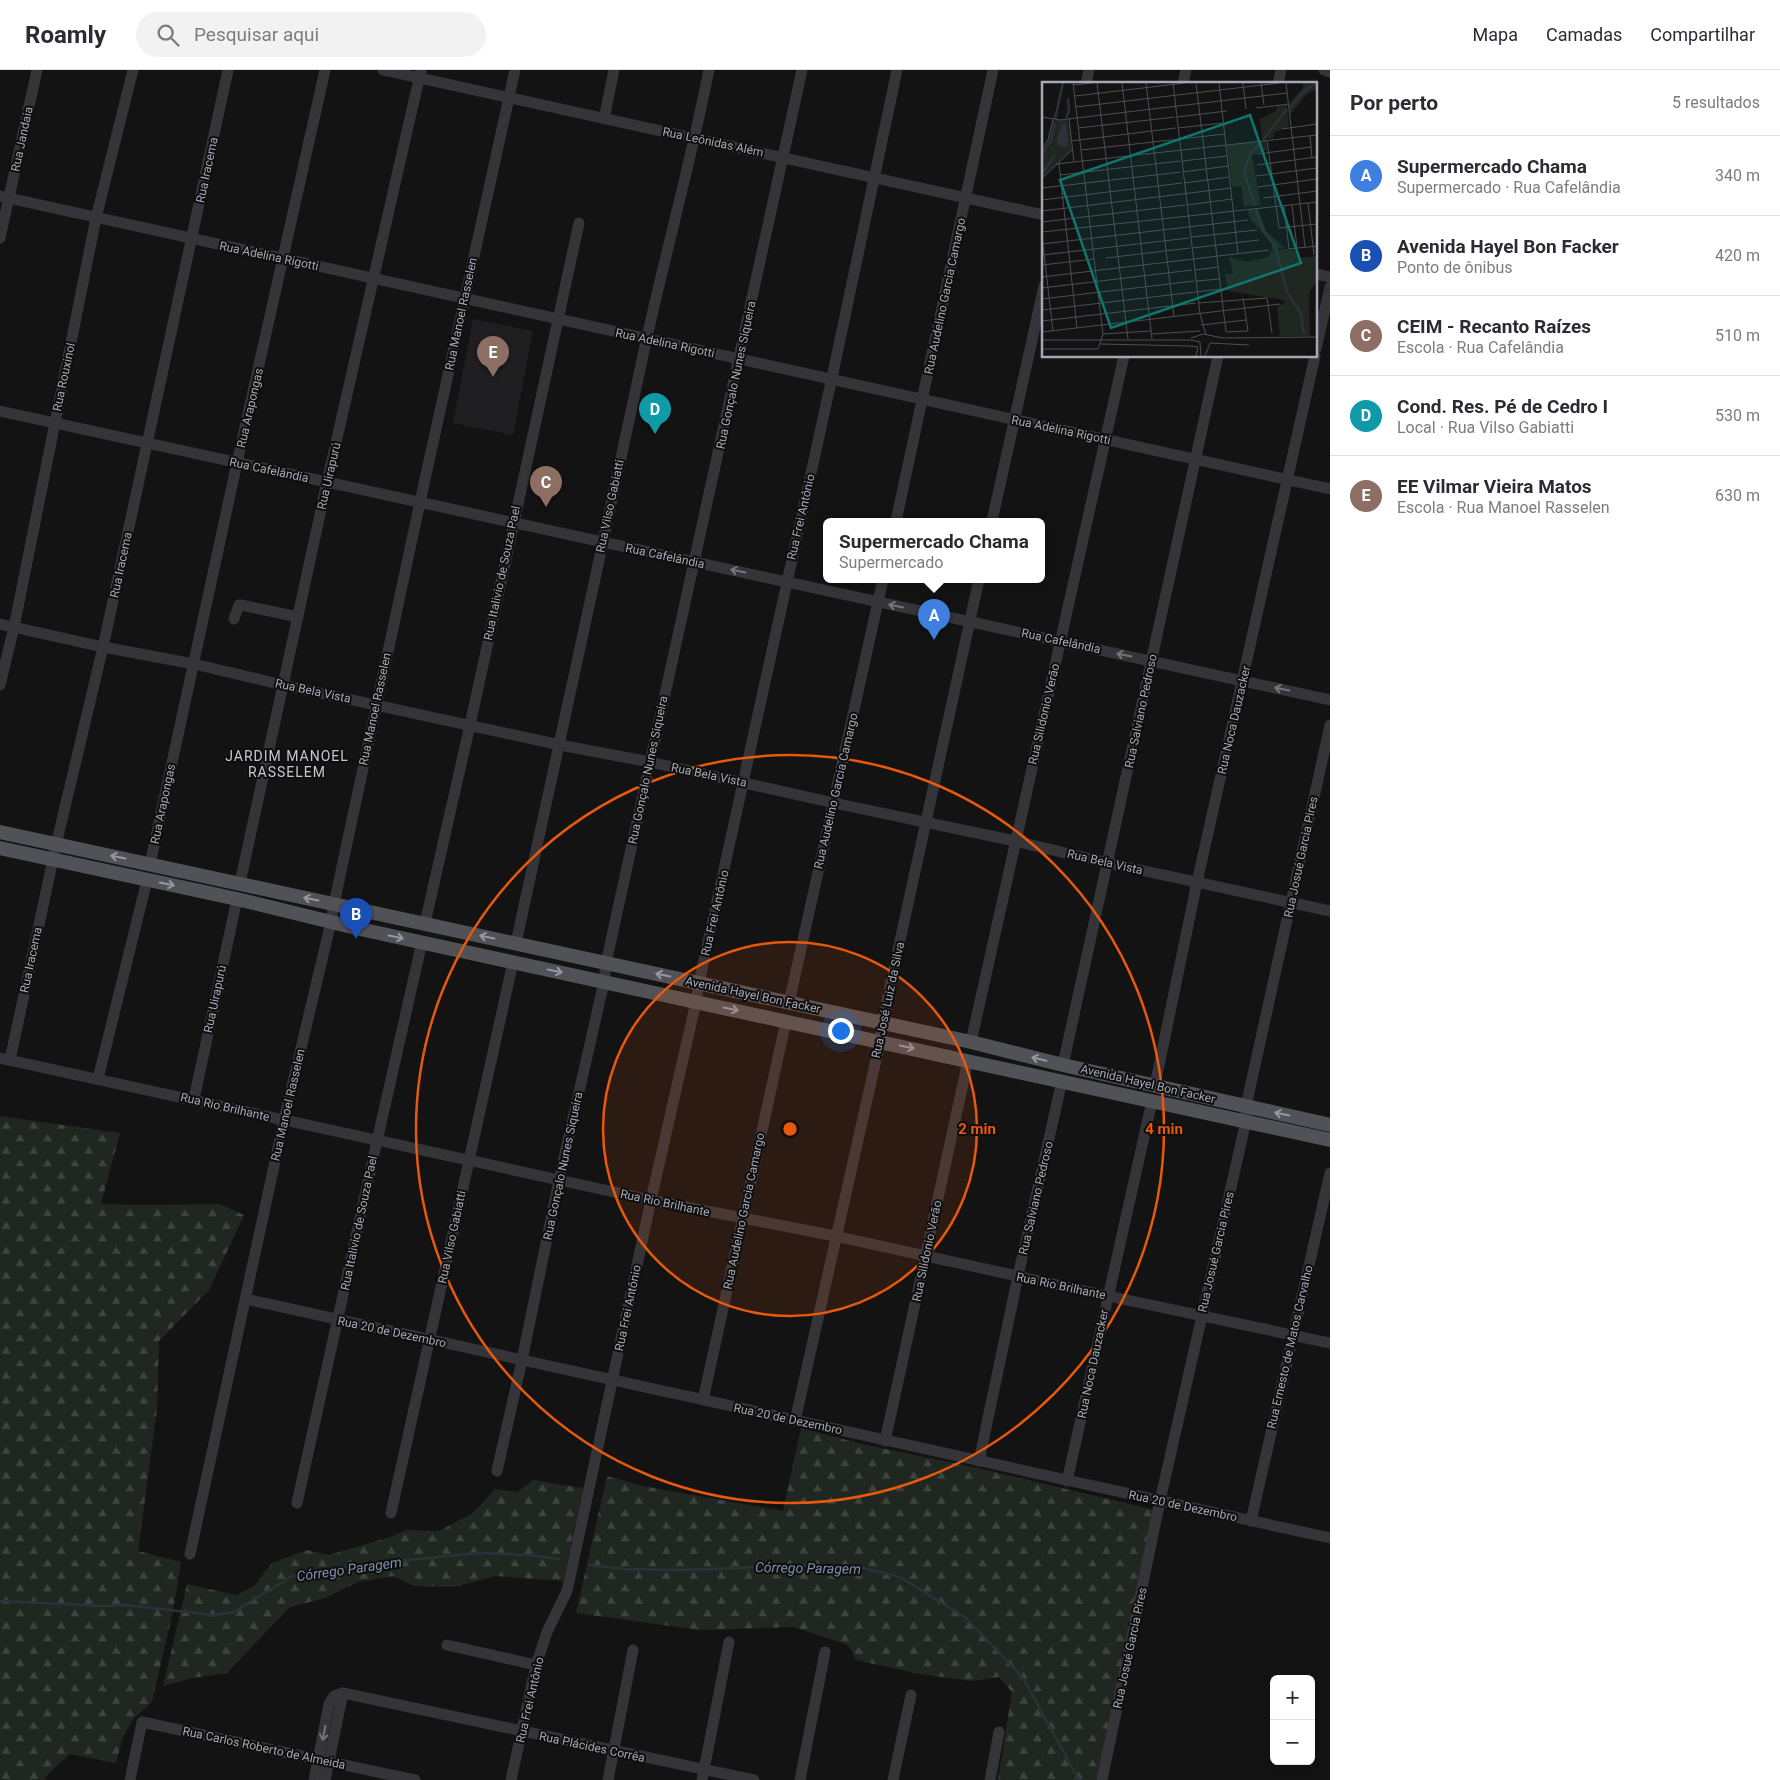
<!DOCTYPE html>
<html lang="pt">
<head>
<meta charset="utf-8">
<style>
	:root { --surface:#fff; --page:#f2f2f3; --text:#2b2b33; --muted:#7c7c81; --line:#e1e1e2; --accent:#111827 }
	body { margin:0; font-family:Roboto,sans-serif; background:var(--page); color:var(--text) }
	.controls { position:absolute; right:15px; bottom:15px; display:grid; overflow:hidden; border-radius:8px; box-shadow:0 2px 8px #0003 }
	.controls button { width:45px; height:45px; display:grid; place-items:center; padding:0; border:0; border-bottom:1px solid var(--line); background:var(--surface); color:var(--text); font:25px sans-serif }
	.you { position:absolute; left:840px; top:960px; width:18px; height:18px; margin:-12px; border:4px solid #fff; border-radius:50%; background:#1a73e8; box-shadow:0 0 0 8px #1a73e833 }
	.badge { display:grid; place-items:center; width:32px; height:32px; border-radius:50%; background:var(--accent); color:#fff; font-size:16px; font-weight:700 }
	.pin { position:absolute; translate:-50% -41px; filter:drop-shadow(0 1px 2px #0008) }
	.pin::after { content:''; position:absolute; top:26px; width:18px; height:15px; background:inherit; clip-path:polygon(0 0,100% 0,50% 100%) }
	.popup { position:absolute; left:823px; top:448px; width:222px; height:65px; box-sizing:border-box; display:grid; place-content:center; border-radius:8px; background:var(--surface); filter:drop-shadow(0 1px 4px #0005); font-size:16px; white-space:nowrap; color:var(--muted) }
	.popup b { font-size:19px; color:var(--text) }
	.popup::after { content:''; position:absolute; left:50%; top:100%; margin-left:-10px; border:10px solid transparent; border-top-color:var(--surface) }
	.list { margin:0; padding:0; list-style:none }
	h2 { display:flex; justify-content:space-between; align-items:center; height:65px; margin:0; padding:0 20px; font-size:21px }
	h2 small { font-size:16px; font-weight:400; color:var(--muted) }
	.list li { display:grid; grid-template-columns:32px 1fr auto; gap:15px; align-items:center; box-sizing:border-box; height:80px; padding:0 20px; border-top:1px solid var(--line) }
	.list b { display:block; font-size:19px; white-space:nowrap }
	.list p { margin:0; font-size:16px; white-space:nowrap; color:var(--muted) }
	.list em { font-size:16px; font-style:normal; color:var(--muted) }
	.icon { flex:none; width:28px; height:28px; fill:none; stroke:currentColor; stroke-width:2; stroke-linecap:round; stroke-linejoin:round }
	.map { position:relative; flex:none; width:1330px; height:1710px; overflow:hidden }
	header { display:flex; align-items:center; gap:30px; box-sizing:border-box; height:70px; padding:0 25px; background:var(--surface); border-bottom:1px solid var(--line) }
	header strong { font-size:24px }
	nav { display:flex; gap:28px; margin-inline-start:auto; font-size:18px }
	.search { width:350px; height:45px; background:var(--page); display:flex; align-items:center; gap:12px; box-sizing:border-box; padding:0 18px; border-radius:28px; color:var(--muted); font-size:19px }
	main { display:flex }
	aside { flex:1; background:var(--surface) }
	.map>svg:first-child { display:block }
	.built { fill:#1f1f21 }
	.forest { fill:url(#forest-firs) }
	.lines { fill:none; stroke-linecap:round; stroke-linejoin:round }
	.stream { stroke:#2c3139; stroke-width:2.5 }
	.minor { stroke:#343439; stroke-width:11 }
	.major { stroke:#515158; stroke-width:14 }
	.oneway { stroke:#73747d }
	.oneway2 { stroke:#9597a2 }
	.ring { fill:none; stroke:#e8590c; stroke-width:2.5 }
	.labels { text-anchor:middle; dominant-baseline:central; stroke-width:4; stroke-linejoin:round; paint-order:stroke }
	.street-label { font-size:12px; fill:#a6a8b4; stroke:#0e0e0f }
	.neighbourhood-label { font-size:14px; letter-spacing:1px; fill:#c6c7d0; stroke:#0e0e0f }
	.water-label { font-size:14px; font-style:italic; fill:#7f90ac; stroke:#0e0e0f }
	.inset-river { fill:none; stroke:#2c3139; stroke-width:2.5 }
	.inset-road { fill:none; stroke:#4e4f54; stroke-width:1 }
	.view { fill:#0f766e; fill-opacity:0.15; stroke:#0f766e; stroke-width:2.5 }
	.inset-edge { fill:none; stroke:#a6a8b4; stroke-width:2.5 }
	.centre { fill:#e8590c; stroke:#0e0e0f; stroke-width:2.5 }
	.ring-label { font-size:15px; text-anchor:middle; font-weight:bold; fill:#e8590c; stroke:#0e0e0f; stroke-width:4; stroke-linejoin:round; paint-order:stroke }
</style>
</head>
<body>
<header>
<strong>Roamly</strong>
<div class="search"><svg class="icon" aria-label="search" viewBox="0 0 24 24"><circle cx="10" cy="10" r="6"/><path d="M15 15l6 6"/></svg>Pesquisar aqui</div>
<nav><a>Mapa</a><a>Camadas</a><a>Compartilhar</a></nav>
</header>
<main>
<div class="map">
<svg width="1330" height="1710" viewBox="0 0 1330 1710">
	<defs>
		<pattern id="forest-firs" width="22" height="20" patternUnits="userSpaceOnUse" patternTransform="scale(1.25)"><rect width="22" height="20" fill="#202721"/><path d="M5 1l3.5 6h-7zM16 11l3.5 6h-7z" fill="#3d443f"/></pattern>
	</defs>
	<rect width="100%" height="100%" fill="#131314"/>
	<polygon class="built" points="473,249 533,261 513,365 453,353"/>
	<g class="forest">
		<polygon points="0,1046 120,1063 101,1134 143,1135 219,1134 244,1145 209,1220 159,1271 157,1339 138,1481 181,1492 174,1536 152,1632 134,1648 123,1667 116,1693 70,1684 46,1706 45,1710 0,1710"/>
		<polygon points="801,1358 862,1374 978,1398 1155,1440 1097,1710 998,1710 1012,1622 999,1607 971,1611 920,1604 856,1590 848,1575 794,1557 699,1560 576,1543 607,1406 643,1416 783,1441"/>
		<polygon points="533,1410 583,1418 563,1511 496,1506 454,1517 414,1516 393,1506 358,1512 325,1528 290,1537 227,1603 192,1608 163,1616 187,1514 236,1525 254,1516 272,1493 307,1480 329,1485 390,1467 406,1460 439,1461 473,1443 495,1419 517,1422"/>
	</g>
	<g class="lines">
		<g class="stream">
			<polyline points="589,1495 625,1499 677,1500 738,1498 785,1495 859,1497 900,1507 966,1548 1023,1608 1079,1710"/>
			<polyline points="0,1531 102,1536 126,1535 213,1545 234,1542 292,1506 349,1496 479,1483 527,1485 559,1489"/>
		</g>
		<g class="minor">
			<polyline points="383,0 1044,145"/>
			<polyline points="1324,0 1330,2"/>
			<polyline points="1086,14 1089,0"/>
			<polyline points="1183,14 1186,0"/>
			<polyline points="1278,14 1281,0"/>
			<polyline points="604,49 614,0"/>
			<polyline points="0,126 1330,419"/>
			<polyline points="0,168 37,0"/>
			<polyline points="1316,204 1330,207"/>
			<polyline points="1316,279 1330,217"/>
			<polyline points="0,341 1330,630"/>
			<polyline points="896,451 993,0"/>
			<polyline points="992,451 1044,216"/>
			<polyline points="234,549 239,535 241,535 298,547"/>
			<polyline points="0,554 103,577 194,594 283,615 560,675 650,692 834,733 1015,771 1108,793 1330,841"/>
			<polyline points="0,615 14,557 96,148 133,0"/>
			<polyline points="150,794 237,393 325,0"/>
			<polyline points="240,813 327,412 421,0"/>
			<polyline points="425,853 470,655 579,153"/>
			<path d="M516 873C561 671 603 469 647 267 667 178 691 90 709 0"/>
			<polyline points="789,933 883,509"/>
			<polyline points="971,972 1124,286"/>
			<polyline points="0,988 651,1130 835,1166 1108,1226 1330,1273"/>
			<polyline points="10,990 56,775 103,577 228,0"/>
			<polyline points="1063,995 1218,286"/>
			<polyline points="98,1009 147,810"/>
			<polyline points="1155,1015 1197,812 1315,286"/>
			<polyline points="194,1029 237,829"/>
			<polyline points="246,1229 1330,1468"/>
			<polyline points="703,1330 786,951"/>
			<polyline points="795,1351 880,972 882,953 979,509"/>
			<polyline points="885,1371 968,991"/>
			<polyline points="979,1391 1018,1206 1062,1011"/>
			<polyline points="497,1401 522,1290 559,1110 604,912 606,893 802,0"/>
			<polyline points="1067,1411 1152,1031"/>
			<polyline points="297,1433 377,1071 422,872"/>
			<polyline points="391,1443 513,892"/>
			<polyline points="1251,1451 1330,1103"/>
			<polyline points="190,1484 284,1050 331,852 334,834 420,432 515,0"/>
			<polyline points="447,1575 536,1595"/>
			<polyline points="130,1710 142,1652 415,1710"/>
			<polyline points="314,1710 329,1634 334,1626 343,1623 754,1710"/>
			<polyline points="325,1710 343,1623"/>
			<polyline points="511,1710 536,1595 547,1562 567,1521 651,1130 696,932 699,913 833,303 897,0"/>
			<polyline points="608,1710 633,1580"/>
			<polyline points="702,1710 729,1572"/>
			<polyline points="800,1710 825,1582"/>
			<polyline points="893,1710 911,1625"/>
			<polyline points="990,1710 999,1662"/>
			<polyline points="1102,1710 1160,1431 1246,1051 1246,1036 1330,655"/>
		</g>
		<g class="major">
			<polyline points="0,762 971,972 1063,995 1330,1055"/>
			<polyline points="0,778 237,829 360,859 1330,1070"/>
		</g>
	</g>
	<defs><path id="oneway-shaft" d="M-6 0H5M1.5-3L5.5 0L1.5 3" fill="none" stroke-width="1.6" stroke-linecap="round" stroke-linejoin="round" transform="scale(1.25)"/></defs>
	<g class="oneway">
		<use href="#oneway-shaft" transform="translate(738 501) rotate(-168)"/>
		<use href="#oneway-shaft" transform="translate(896 536) rotate(-168)"/>
		<use href="#oneway-shaft" transform="translate(1124 585) rotate(-168)"/>
		<use href="#oneway-shaft" transform="translate(1282 619) rotate(-168)"/>
		<use href="#oneway-shaft" transform="translate(324 1663) rotate(101)"/>
	</g>
	<g class="oneway2">
		<use href="#oneway-shaft" transform="translate(118 787) rotate(-169)"/>
		<use href="#oneway-shaft" transform="translate(167 814) rotate(12)"/>
		<use href="#oneway-shaft" transform="translate(311 829) rotate(-168)"/>
		<use href="#oneway-shaft" transform="translate(396 867) rotate(12)"/>
		<use href="#oneway-shaft" transform="translate(487 867) rotate(-168)"/>
		<use href="#oneway-shaft" transform="translate(555 901) rotate(12)"/>
		<use href="#oneway-shaft" transform="translate(663 905) rotate(-168)"/>
		<use href="#oneway-shaft" transform="translate(731 939) rotate(12)"/>
		<use href="#oneway-shaft" transform="translate(907 977) rotate(12)"/>
		<use href="#oneway-shaft" transform="translate(1039 989) rotate(-166)"/>
		<use href="#oneway-shaft" transform="translate(1282 1044) rotate(-168)"/>
	</g>
	<circle cx="790" cy="1059" r="187" fill="#e8590c" fill-opacity=".12"/>
	<g class="ring">
		<circle cx="790" cy="1059" r="187"/>
		<circle cx="790" cy="1059" r="374"/>
	</g>
	<g class="labels">
		<g class="street-label">
			<text transform="translate(22 69) rotate(-78)">Rua Jandaia</text>
			<text transform="translate(713 72) rotate(12)">Rua Leônidas Além</text>
			<text transform="translate(207 100) rotate(-78)">Rua Iracema</text>
			<text transform="translate(269 186) rotate(12)">Rua Adelina Rigotti</text>
			<text transform="translate(945 226) rotate(-78)">Rua Audelino Garcia Camargo</text>
			<text transform="translate(461 244) rotate(-78)">Rua Manoel Rasselen</text>
			<text transform="translate(665 273) rotate(12)">Rua Adelina Rigotti</text>
			<text transform="translate(736 305) rotate(-78)">Rua Gonçalo Nunes Siqueira</text>
			<text transform="translate(64 307) rotate(-78)">Rua Rouxinol</text>
			<text transform="translate(250 338) rotate(-77)">Rua Arapongas</text>
			<text transform="translate(1061 360) rotate(12)">Rua Adelina Rigotti</text>
			<text transform="translate(269 400) rotate(12)">Rua Cafelândia</text>
			<text transform="translate(329 406) rotate(-77)">Rua Uirapurú</text>
			<text transform="translate(610 436) rotate(-78)">Rua Vilso Gabiatti</text>
			<text transform="translate(801 447) rotate(-77)">Rua Frei Antônio</text>
			<text transform="translate(665 486) rotate(12)">Rua Cafelândia</text>
			<text transform="translate(121 495) rotate(-78)">Rua Iracema</text>
			<text transform="translate(502 503) rotate(-78)">Rua Italivio de Souza Pael</text>
			<text transform="translate(1061 571) rotate(12)">Rua Cafelândia</text>
			<text transform="translate(313 621) rotate(12)">Rua Bela Vista</text>
			<text transform="translate(375 639) rotate(-78)">Rua Manoel Rasselen</text>
			<text transform="translate(1141 641) rotate(-78)">Rua Salviano Pedroso</text>
			<text transform="translate(1044 644) rotate(-77)">Rua Silidonio Verão</text>
			<text transform="translate(1234 650) rotate(-77)">Rua Noca Dauzacker</text>
			<text transform="translate(648 700) rotate(-78)">Rua Gonçalo Nunes Siqueira</text>
			<text transform="translate(709 705) rotate(12)">Rua Bela Vista</text>
			<text transform="translate(836 721) rotate(-77)">Rua Audelino Garcia Camargo</text>
			<text transform="translate(163 734) rotate(-78)">Rua Arapongas</text>
			<text transform="translate(1301 787) rotate(-78)">Rua Josué Garcia Pires</text>
			<text transform="translate(1105 792) rotate(13)">Rua Bela Vista</text>
			<text transform="translate(715 843) rotate(-77)">Rua Frei Antônio</text>
			<text transform="translate(31 890) rotate(-78)">Rua Iracema</text>
			<text transform="translate(753 925) rotate(12)">Avenida Hayel Bon Facker</text>
			<text transform="translate(215 929) rotate(-78)">Rua Uirapurú</text>
			<text transform="translate(888 930) rotate(-78)">Rua José Luiz da Silva</text>
			<text transform="translate(1148 1014) rotate(13)">Avenida Hayel Bon Facker</text>
			<text transform="translate(288 1035) rotate(-77)">Rua Manoel Rasselen</text>
			<text transform="translate(225 1037) rotate(13)">Rua Rio Brilhante</text>
			<text transform="translate(563 1096) rotate(-78)">Rua Gonçalo Nunes Siqueira</text>
			<text transform="translate(1036 1128) rotate(-77)">Rua Salviano Pedroso</text>
			<text transform="translate(665 1133) rotate(12)">Rua Rio Brilhante</text>
			<text transform="translate(744 1141) rotate(-78)">Rua Audelino Garcia Camargo</text>
			<text transform="translate(359 1153) rotate(-78)">Rua Italivio de Souza Pael</text>
			<text transform="translate(452 1167) rotate(-78)">Rua Vilso Gabiatti</text>
			<text transform="translate(927 1181) rotate(-78)">Rua Silidonio Verão</text>
			<text transform="translate(1216 1182) rotate(-77)">Rua Josué Garcia Pires</text>
			<text transform="translate(1061 1216) rotate(12)">Rua Rio Brilhante</text>
			<text transform="translate(628 1238) rotate(-78)">Rua Frei Antônio</text>
			<text transform="translate(392 1262) rotate(12)">Rua 20 de Dezembro</text>
			<text transform="translate(1290 1277) rotate(-77)">Rua Ernesto de Matos Carvalho</text>
			<text transform="translate(1093 1294) rotate(-78)">Rua Noca Dauzacker</text>
			<text transform="translate(788 1349) rotate(12)">Rua 20 de Dezembro</text>
			<text transform="translate(1183 1436) rotate(12)">Rua 20 de Dezembro</text>
			<text transform="translate(1130 1578) rotate(-78)">Rua Josué Garcia Pires</text>
			<text transform="translate(530 1630) rotate(-77)">Rua Frei Antônio</text>
			<text transform="translate(592 1677) rotate(12)">Rua Plácides Corrêa</text>
			<text transform="translate(264 1678) rotate(12)">Rua Carlos Roberto de Almeida</text>
		</g>
		<g class="neighbourhood-label">
			<text x="287" y="686">JARDIM MANOEL<tspan x="287" dy="16">RASSELEM</tspan></text>
		</g>
		<g class="water-label">
			<text transform="translate(808 1498) rotate(1)">Córrego Paragem</text>
			<text transform="translate(349 1499) rotate(-8)">Córrego Paragem</text>
		</g>
	</g>
	<g transform="translate(1042 12)">
		<rect width="275" height="275" fill="#131314"/>
		<path d="M261 1H275V8L266 11 248 33 247 22 261 6ZM236 23H245L247 44 232 51V56L220 57 218 37 234 29ZM224 58 225 68 210 74 219 123 202 125 199 104 190 105 185 63ZM216 126 224 149 243 166 230 168V162L208 137 205 127ZM245 167 253 169 257 176 275 174V199L272 192 274 201 268 209 267 221 268 254H238L235 225 243 220 241 218 186 209 183 192 191 191 187 175 205 180 228 174V169Z" fill="#202721"/>
		<path d="M11 38H26L30 68 0 95V68L6 59Z" fill="#202721"/>
		<path d="M24 41 27 64 21 66 15 62V57L20 42Z" fill="#2c3139"/>
		<path class="inset-river" d="M248 26 261 10 274 1M24 36 27 29 26 16M13 37 21 1M221 58 245 27M0 71 9 59 13 40M0 92 13 73M213 124 202 89 209 71 219 60M214 128 222 150 233 164 245 210 259 231 262 252"/>
		<path class="inset-road" d="M31 1 61 252 56 267M55 1 86 257M80 1 110 257M104 1 132 235M131 1 158 232 164 253M154 1 184 250 206 249 201 216M177 1 196 172M201 1 204 27M219 1 222 23M244 1 263 165M31 3 50 1M33 14 143 1M34 25 237 1M214 26 247 22M0 35 18 38 245 11M135 35 185 29M27 37 32 80M36 46 133 35M136 46 181 41M240 47 275 42M268 54 270 76M225 58 237 146M29 59 134 46M0 66 6 58 11 37M39 68 183 52M216 72 269 65M140 79 185 74M14 82 275 53M17 82 35 246M215 83 275 75M141 90 186 84M18 93 138 79M214 94 275 86M0 96 30 68M142 101 188 95M216 105 275 97M0 106 139 90M221 116 275 109M0 118 140 101M266 121 272 173M145 123 190 117M250 123 255 166M242 124 247 167 275 164M0 129 189 106M0 140 143 123M237 146 275 142M0 150 275 120M0 154 11 249M149 155 215 148M0 162 206 138M150 166 217 158M0 173 147 156M64 176 148 166M0 183 52 177M152 188 176 185M0 195 227 168M154 199 178 197M0 206 150 188M0 217 152 199M156 221 225 216 230 251M0 228 179 207M0 239 154 221M159 243 204 238M0 250 238 222M61 252 109 249M109 252 158 249M149 256 161 252 181 256 275 255M0 258H149L158 260 159 274M59 262 148 264 156 265 154 274M0 267H56M163 274 168 261 207 263"/>
		<path class="view" d="M208 33 259 181 69 246 18 98Z"/>
		<rect width="275" height="275" class="inset-edge"/>
	</g>
	<circle cx="790" cy="1059" r="8" class="centre"/>
	<g class="ring-label">
		<text x="977" y="1064">2 min</text>
		<text x="1164" y="1064">4 min</text>
	</g>
</svg>
<div class="controls">
<button>+</button>
<button>−</button>
</div>
<div class="you"></div>
<div class="pin badge" style="left:934px;top:570px;background:#3f7fe0">A</div>
<div class="popup"><b>Supermercado Chama</b>Supermercado</div>
<div class="pin badge" style="left:356px;top:869px;background:#1a4fb4">B</div>
<div class="pin badge" style="left:546px;top:437px;background:#8d6e63">C</div>
<div class="pin badge" style="left:655px;top:364px;background:#0f9aa8">D</div>
<div class="pin badge" style="left:493px;top:307px;background:#8d6e63">E</div>
</div>
<aside>
<h2>Por perto<small>5 resultados</small></h2>
<ul class="list">
<li><span class="badge" style="background:#3f7fe0">A</span><div><b>Supermercado Chama</b><p>Supermercado · Rua Cafelândia</p></div><em>340 m</em></li>
<li><span class="badge" style="background:#1a4fb4">B</span><div><b>Avenida Hayel Bon Facker</b><p>Ponto de ônibus</p></div><em>420 m</em></li>
<li><span class="badge" style="background:#8d6e63">C</span><div><b>CEIM - Recanto Raízes</b><p>Escola · Rua Cafelândia</p></div><em>510 m</em></li>
<li><span class="badge" style="background:#0f9aa8">D</span><div><b>Cond. Res. Pé de Cedro I</b><p>Local · Rua Vilso Gabiatti</p></div><em>530 m</em></li>
<li><span class="badge" style="background:#8d6e63">E</span><div><b>EE Vilmar Vieira Matos</b><p>Escola · Rua Manoel Rasselen</p></div><em>630 m</em></li>
</ul>
</aside>
</main>
</body>
</html>
